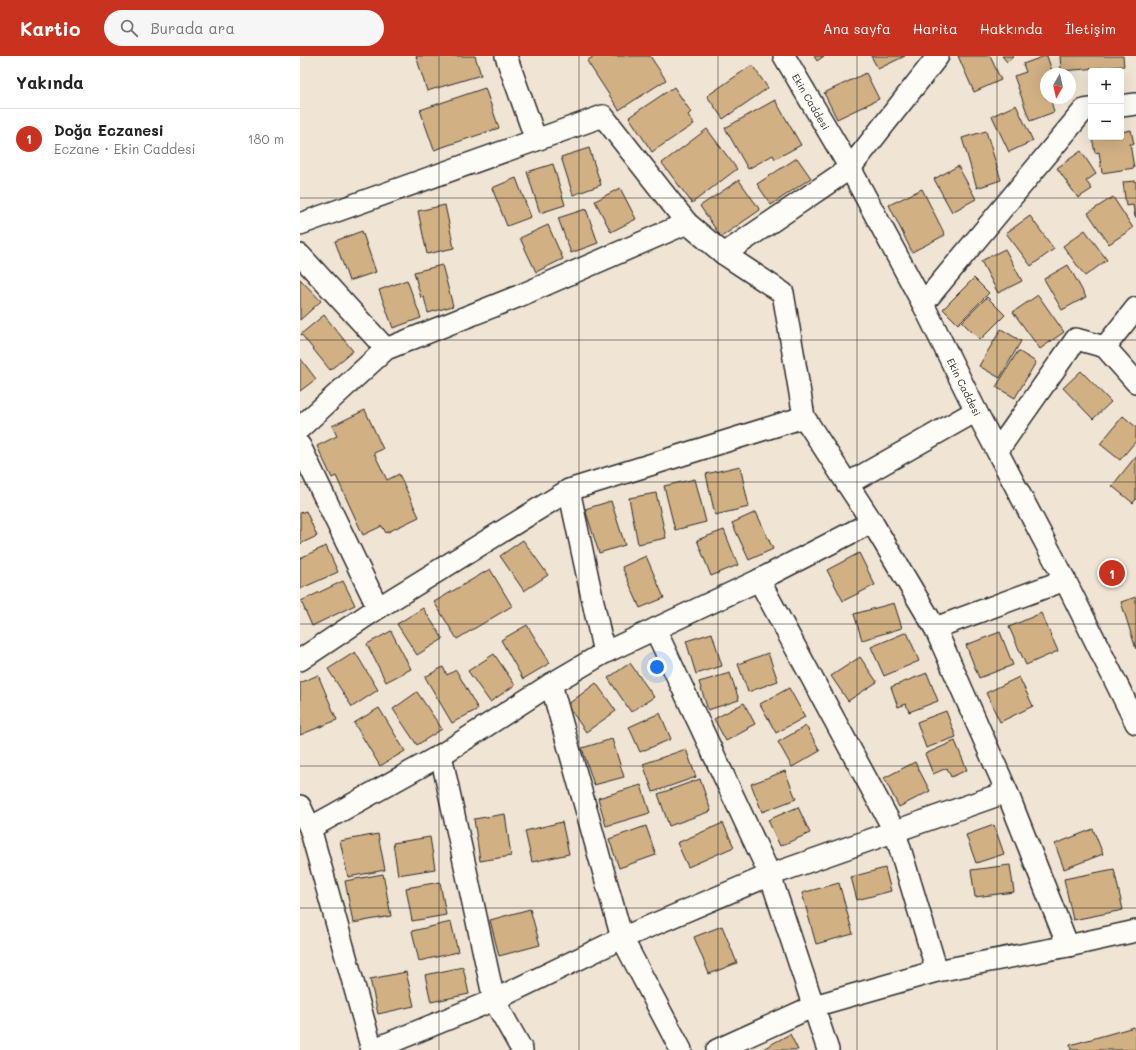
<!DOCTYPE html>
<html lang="tr">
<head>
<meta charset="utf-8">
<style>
	:root { --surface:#fff; --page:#f6f6f6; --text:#222; --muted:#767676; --line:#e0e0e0; --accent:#c8321e }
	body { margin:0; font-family:Mali,sans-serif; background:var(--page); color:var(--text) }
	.controls { position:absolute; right:12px; top:12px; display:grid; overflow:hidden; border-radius:4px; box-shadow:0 4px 16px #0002 }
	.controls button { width:36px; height:36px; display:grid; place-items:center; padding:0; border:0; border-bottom:1px solid var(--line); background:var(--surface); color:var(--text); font:20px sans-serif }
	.compass { position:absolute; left:740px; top:12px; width:36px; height:36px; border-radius:50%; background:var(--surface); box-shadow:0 4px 16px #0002; rotate:188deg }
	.you { position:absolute; left:357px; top:611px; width:14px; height:14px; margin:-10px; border:3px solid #fff; border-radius:50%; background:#1a73e8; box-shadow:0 0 0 6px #1a73e833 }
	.badge { display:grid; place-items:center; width:26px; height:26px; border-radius:50%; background:var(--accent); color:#fff; font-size:13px; font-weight:700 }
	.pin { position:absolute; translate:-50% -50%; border:2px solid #fff; box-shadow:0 1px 4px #0006 }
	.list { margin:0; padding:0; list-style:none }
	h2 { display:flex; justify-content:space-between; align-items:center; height:52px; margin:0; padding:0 16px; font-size:17px }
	h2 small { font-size:13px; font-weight:400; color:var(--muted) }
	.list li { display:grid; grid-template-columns:26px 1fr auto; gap:12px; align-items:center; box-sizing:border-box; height:60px; padding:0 16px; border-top:1px solid var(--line) }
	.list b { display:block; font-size:15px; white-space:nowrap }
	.list p { margin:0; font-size:13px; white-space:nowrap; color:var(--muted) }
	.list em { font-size:13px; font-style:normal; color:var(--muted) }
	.icon { flex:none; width:22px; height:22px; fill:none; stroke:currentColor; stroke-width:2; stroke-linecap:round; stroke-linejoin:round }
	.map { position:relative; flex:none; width:836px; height:994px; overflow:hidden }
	header { display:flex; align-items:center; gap:24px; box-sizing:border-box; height:56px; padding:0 20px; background:var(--accent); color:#fff }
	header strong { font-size:19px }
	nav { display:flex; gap:22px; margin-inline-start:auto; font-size:14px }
	.search { width:280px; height:36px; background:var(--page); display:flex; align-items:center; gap:10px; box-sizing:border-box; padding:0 14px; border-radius:22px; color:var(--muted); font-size:15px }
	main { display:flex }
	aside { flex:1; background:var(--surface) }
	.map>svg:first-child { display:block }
	.building { fill:#d1b084; stroke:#2b2b2b }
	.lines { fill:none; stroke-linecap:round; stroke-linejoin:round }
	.minor-casing { stroke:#2b2b2b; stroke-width:24 }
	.minor { stroke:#fdfcf7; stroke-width:21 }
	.grid { fill:none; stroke:#2b2b2b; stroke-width:1; stroke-opacity:0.55 }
	.labels { text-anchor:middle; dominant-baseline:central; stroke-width:3.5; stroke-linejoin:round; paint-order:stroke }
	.street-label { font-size:10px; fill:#2b2b2b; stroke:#fdfcf7 }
</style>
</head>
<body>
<header>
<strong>Kartio</strong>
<div class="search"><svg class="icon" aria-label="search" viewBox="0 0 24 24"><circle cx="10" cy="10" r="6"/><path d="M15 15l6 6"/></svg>Burada ara</div>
<nav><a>Ana sayfa</a><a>Harita</a><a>Hakkında</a><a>İletişim</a></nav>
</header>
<main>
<aside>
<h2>Yakında<small></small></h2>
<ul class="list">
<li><span class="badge">1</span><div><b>Doğa Eczanesi</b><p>Eczane · Ekin Caddesi</p></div><em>180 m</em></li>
</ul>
</aside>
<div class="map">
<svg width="836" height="994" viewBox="0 0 836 994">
	<rect width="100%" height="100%" fill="#f0e5d4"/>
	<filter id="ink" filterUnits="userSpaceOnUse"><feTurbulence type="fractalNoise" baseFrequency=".025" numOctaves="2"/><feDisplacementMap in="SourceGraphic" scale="8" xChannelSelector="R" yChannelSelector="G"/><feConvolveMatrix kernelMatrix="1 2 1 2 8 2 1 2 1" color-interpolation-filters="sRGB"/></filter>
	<g filter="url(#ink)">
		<g class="building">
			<polygon points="116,0 175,0 181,19 127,35"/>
			<polygon points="294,0 350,0 366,24 319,54 287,5"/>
			<polygon points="514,0 524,0 517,5"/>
			<polygon points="571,0 605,0 578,13"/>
			<polygon points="658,0 690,0 701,24 674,36"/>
			<polygon points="702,0 714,0 707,6"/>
			<polygon points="745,0 747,0 753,18 746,18 746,42 759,42 751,45 754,56 730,65 714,20 726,16 723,8"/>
			<polygon points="760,0 823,0 824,10 761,15"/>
			<polygon points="452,9 468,32 423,63 407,40"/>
			<polygon points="566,17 579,43 537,63 524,37"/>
			<polygon points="374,31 391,56 388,59 394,68 352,96 329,61"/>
			<polygon points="185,32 199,72 134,94 120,54"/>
			<polygon points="475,44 501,89 475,103 473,99 448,113 425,72"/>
			<polygon points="716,49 733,85 709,96 692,60"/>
			<polygon points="407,73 437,113 392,147 362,107"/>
			<polygon points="831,74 834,88 830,88 834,112 802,117 799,96 795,97 792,81 821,81 821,76"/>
			<polygon points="686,75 701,124 677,132 662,82"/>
			<polygon points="289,92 301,129 273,139 261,101"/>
			<polygon points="781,95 796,118 786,125 792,133 778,142 757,112"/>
			<polygon points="497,102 511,122 471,149 457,128"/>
			<polygon points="253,108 265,149 240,157 227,116"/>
			<polygon points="658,110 676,143 652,156 634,123"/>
			<polygon points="216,122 231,161 207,170 192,132"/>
			<polygon points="439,124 460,154 421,181 400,150"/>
			<polygon points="836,125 836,161 835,161 833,149 826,150 823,126"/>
			<polygon points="320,132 336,163 311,176 295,145"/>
			<polygon points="622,133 645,179 612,196 589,149"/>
			<polygon points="813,141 833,172 809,188 788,157"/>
			<polygon points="145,149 154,192 127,198 118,155"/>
			<polygon points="286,153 298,187 271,197 258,162"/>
			<polygon points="730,160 754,193 731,210 706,177"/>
			<polygon points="248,169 263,203 236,216 220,182"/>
			<polygon points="785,174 807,204 785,220 763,190"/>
			<polygon points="62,175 76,216 49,225 35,185"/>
			<polygon points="705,193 722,225 698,237 681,205"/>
			<polygon points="142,209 153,250 128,257 124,241 121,242 114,216"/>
			<polygon points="768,209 786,241 762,254 744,223"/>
			<polygon points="674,222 689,237 658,268 643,253"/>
			<polygon points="0,223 21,245 0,264"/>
			<polygon points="107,224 121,262 93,272 79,234"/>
			<polygon points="738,239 764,276 740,293 713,256"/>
			<polygon points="687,241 705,259 680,284 662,266"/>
			<polygon points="24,259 53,295 30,314 1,278"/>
			<polygon points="701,273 721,285 700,322 679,310"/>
			<polygon points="718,295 736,306 715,342 696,331"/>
			<polygon points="0,302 16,323 0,335"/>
			<polygon points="781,315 811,346 793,363 763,332"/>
			<polygon points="65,354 83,393 74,397 87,424 99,418 119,461 86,477 82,470 63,479 36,420 32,422 17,390 37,380 32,370"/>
			<polygon points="823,360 836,371 836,385 820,404 800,388"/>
			<polygon points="836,400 836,443 833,447 812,430"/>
			<polygon points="440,410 449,451 415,459 406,418"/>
			<polygon points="395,423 406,466 375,474 364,430"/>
			<polygon points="356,437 366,482 338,488 329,442"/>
			<polygon points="311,445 325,489 299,497 285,453"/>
			<polygon points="6,455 17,480 0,488 0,457"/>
			<polygon points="456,456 473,493 449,504 432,467"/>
			<polygon points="424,474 438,509 411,520 397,484"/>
			<polygon points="223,484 248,519 224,535 200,500"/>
			<polygon points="26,490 38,516 0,533 0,502"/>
			<polygon points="559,497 575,529 543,545 527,514"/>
			<polygon points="346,500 364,542 340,552 322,511"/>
			<polygon points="190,513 212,550 157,583 134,546"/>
			<polygon points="43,525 55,549 12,570 1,545"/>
			<polygon points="836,541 836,593 821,546"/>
			<polygon points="594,547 602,572 562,584 554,558"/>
			<polygon points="123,552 143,583 117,599 97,568"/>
			<polygon points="741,557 758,595 726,609 709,571"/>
			<polygon points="227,569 250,607 223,623 201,584"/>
			<polygon points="91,575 111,613 86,626 67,588"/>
			<polygon points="607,576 619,605 584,620 571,591"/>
			<polygon points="700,576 713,609 679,622 666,589"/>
			<polygon points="412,577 422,610 396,618 386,585"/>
			<polygon points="55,596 78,634 52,651 28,613"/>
			<polygon points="468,597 478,625 448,636 438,608"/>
			<polygon points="194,598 215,629 190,646 168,615"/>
			<polygon points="560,601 577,626 548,645 531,620"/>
			<polygon points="330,607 354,641 331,656 308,622"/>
			<polygon points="143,611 147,619 156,614 178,653 152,667 125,621"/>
			<polygon points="430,617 439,644 408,654 399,626"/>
			<polygon points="627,617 638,645 609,656 606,648 598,651 591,631"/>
			<polygon points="18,619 37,664 0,679 0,627"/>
			<polygon points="719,621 733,650 700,666 686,637"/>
			<polygon points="296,627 316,655 286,676 267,649"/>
			<polygon points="489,632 505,661 476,677 460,648"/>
			<polygon points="117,636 142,673 117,689 93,653"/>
			<polygon points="444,647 455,668 447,672 448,673 426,685 414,663"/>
			<polygon points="79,652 105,695 80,710 54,667"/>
			<polygon points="646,655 656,681 626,692 617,666"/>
			<polygon points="360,657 371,683 340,696 329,671"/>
			<polygon points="506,670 520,695 492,711 478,686"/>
			<polygon points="312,683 324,721 294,729 282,692"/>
			<polygon points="655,685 667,714 651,721 647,712 633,718 625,698"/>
			<polygon points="386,693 396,721 353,736 343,708"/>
			<polygon points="615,706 630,735 599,751 584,722"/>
			<polygon points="485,715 496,743 462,756 451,728"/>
			<polygon points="400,723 411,755 369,770 358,738"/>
			<polygon points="341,729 350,757 306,770 298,742"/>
			<polygon points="498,751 510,777 480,790 468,764"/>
			<polygon points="205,758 211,800 180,805 174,763"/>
			<polygon points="262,766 269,798 232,806 225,775"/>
			<polygon points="423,767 434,791 388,811 377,787"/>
			<polygon points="694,769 704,798 676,807 666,779"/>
			<polygon points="346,770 356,799 319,812 309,783"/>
			<polygon points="793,773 803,798 764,813 755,788"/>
			<polygon points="78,778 85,814 48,821 40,785"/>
			<polygon points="130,781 135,813 98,819 93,787"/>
			<polygon points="710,809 714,836 675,841 671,814"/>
			<polygon points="585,812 591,835 557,844 551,821"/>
			<polygon points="814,813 823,854 773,864 764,823"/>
			<polygon points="83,818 91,860 53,867 45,825"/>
			<polygon points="140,826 146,859 112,865 106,832"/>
			<polygon points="539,827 553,878 516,888 502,837"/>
			<polygon points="230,853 240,889 199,900 190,864"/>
			<polygon points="151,866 158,896 119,905 112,875"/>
			<polygon points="422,870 437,907 409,918 394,881"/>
			<polygon points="163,911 169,938 131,946 125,919"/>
			<polygon points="106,916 114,950 78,958 70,923"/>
			<polygon points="834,971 836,978 836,994 771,994 770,989"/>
			<polygon points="490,978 498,994 461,994"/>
		</g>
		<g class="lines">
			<defs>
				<g id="minor">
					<polyline points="206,0 236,84 303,60 387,167 424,198 483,237 504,361 572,466 635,572 707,736 768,890"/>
					<path id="s1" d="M484 0 550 112 623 248 676 355 765 524 836 667"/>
					<polyline points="821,50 836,48"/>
					<polyline points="0,168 236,84"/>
					<polyline points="424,198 550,112 638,0"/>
					<polyline points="0,199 86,293"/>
					<polyline points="623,248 784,54 791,53"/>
					<polyline points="805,291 836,252"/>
					<polyline points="0,372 86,293 219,240 387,167"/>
					<polyline points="0,390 78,552"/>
					<polyline points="698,394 776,283 805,291 836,326"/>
					<polyline points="547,428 676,355"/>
					<polyline points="269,434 304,597"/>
					<polyline points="459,524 595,776 637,915"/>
					<polyline points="635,572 765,524"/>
					<polyline points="355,573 470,819 528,994"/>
					<polyline points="0,604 78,552 269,434 504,361"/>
					<polyline points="251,628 322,882 381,994"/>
					<polyline points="141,699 194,944 222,994"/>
					<polyline points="0,750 10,772 72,994"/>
					<polyline points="10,772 141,699 251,628 304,597 459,524 572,466"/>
					<polyline points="72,994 194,944 322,882 470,819 707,736"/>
					<polyline points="417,994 514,950 637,915 768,890 836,875"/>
				</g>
			</defs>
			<use href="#minor" class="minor-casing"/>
			<use href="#minor" class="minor"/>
		</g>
	</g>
	<path class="grid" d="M139 0V994M279 0V994M418 0V994M557 0V994M697 0V994M0 142H836M0 284H836M0 426H836M0 568H836M0 710H836M0 852H836"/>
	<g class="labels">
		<g class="street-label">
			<text stroke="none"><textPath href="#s1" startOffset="53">Ekin Caddesi</textPath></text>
			<text stroke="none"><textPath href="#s1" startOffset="377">Ekin Caddesi</textPath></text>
		</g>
	</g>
</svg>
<div class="controls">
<button>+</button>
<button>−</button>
</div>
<svg class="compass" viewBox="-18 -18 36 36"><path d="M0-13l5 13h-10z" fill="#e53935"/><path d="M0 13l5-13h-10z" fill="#767676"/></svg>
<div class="you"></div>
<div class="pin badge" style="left:812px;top:517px">1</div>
</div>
</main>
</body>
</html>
